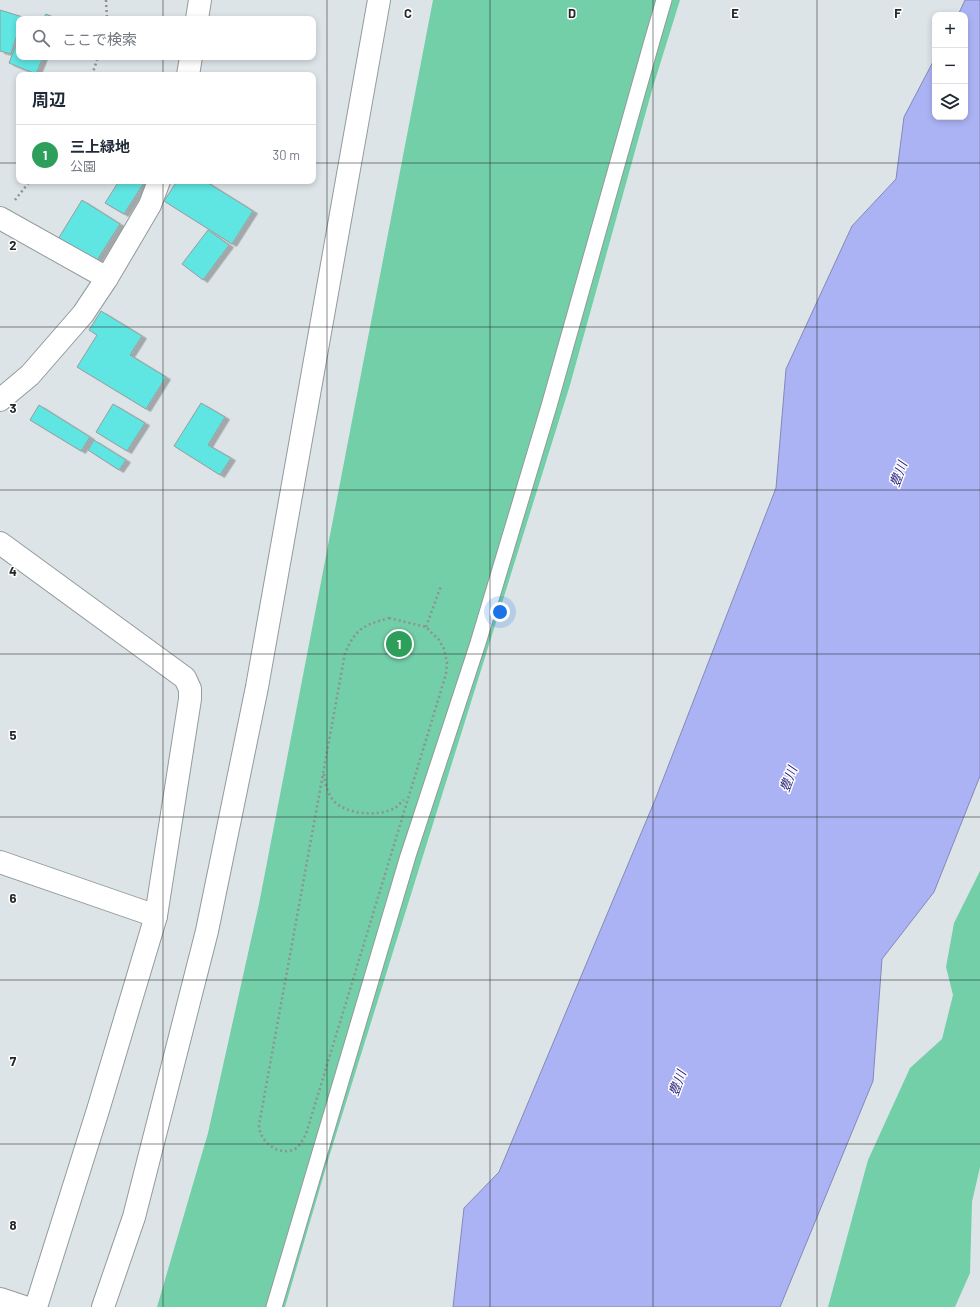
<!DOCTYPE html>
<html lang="ja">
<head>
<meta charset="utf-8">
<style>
	:root { --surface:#fff; --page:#f2f2f3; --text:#1f2937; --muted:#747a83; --line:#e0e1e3; --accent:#6f5326 }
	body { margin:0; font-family:Barlow,"Noto Sans JP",sans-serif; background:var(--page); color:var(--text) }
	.controls { position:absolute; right:12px; top:12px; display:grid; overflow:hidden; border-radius:8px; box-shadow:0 2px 6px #0003 }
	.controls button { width:36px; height:36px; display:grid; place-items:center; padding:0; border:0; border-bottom:1px solid var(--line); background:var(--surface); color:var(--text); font:20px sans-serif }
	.you { position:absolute; left:500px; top:612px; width:14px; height:14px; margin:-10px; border:3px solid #fff; border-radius:50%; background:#1a73e8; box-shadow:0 0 0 6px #1a73e833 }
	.badge { display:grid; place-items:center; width:26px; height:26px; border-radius:50%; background:var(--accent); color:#fff; font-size:13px; font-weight:700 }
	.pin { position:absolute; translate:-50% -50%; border:2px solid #fff; box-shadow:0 1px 4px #0006 }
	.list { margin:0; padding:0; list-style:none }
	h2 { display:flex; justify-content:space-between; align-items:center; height:52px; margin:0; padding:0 16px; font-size:17px }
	h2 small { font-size:13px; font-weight:400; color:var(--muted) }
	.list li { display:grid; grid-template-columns:26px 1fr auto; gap:12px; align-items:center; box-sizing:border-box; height:60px; padding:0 16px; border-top:1px solid var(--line) }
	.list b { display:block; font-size:15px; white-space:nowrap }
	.list p { margin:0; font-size:13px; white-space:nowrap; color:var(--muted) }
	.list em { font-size:13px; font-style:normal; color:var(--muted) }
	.icon { flex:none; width:22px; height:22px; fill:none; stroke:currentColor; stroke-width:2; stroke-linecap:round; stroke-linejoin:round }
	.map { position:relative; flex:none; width:980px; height:1307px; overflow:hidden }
	.search { position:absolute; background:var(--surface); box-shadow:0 2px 6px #0003; left:16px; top:16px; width:300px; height:44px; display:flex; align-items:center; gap:10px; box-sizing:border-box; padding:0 14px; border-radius:8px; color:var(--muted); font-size:15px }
	.panel { position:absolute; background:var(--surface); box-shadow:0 2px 6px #0003; left:16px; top:72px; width:300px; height:112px; border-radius:8px }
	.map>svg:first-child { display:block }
	.green { fill:#73cfa7 }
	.water { fill:#abb3f4; stroke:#8389b7 }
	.building { fill:#5ee5e2; stroke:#979e9e; filter:url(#shadow) }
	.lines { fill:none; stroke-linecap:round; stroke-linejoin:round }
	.service-casing { stroke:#939a9c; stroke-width:17 }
	.minor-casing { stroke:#939a9c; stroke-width:24 }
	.path { stroke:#8d9294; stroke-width:2.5; stroke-dasharray:2 3; stroke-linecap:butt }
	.service { stroke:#fff; stroke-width:15 }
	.minor { stroke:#fff; stroke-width:22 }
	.grid { fill:none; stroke:#252829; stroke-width:1; stroke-opacity:0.55 }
	.labels { text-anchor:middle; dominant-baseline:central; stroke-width:3; stroke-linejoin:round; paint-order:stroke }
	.water-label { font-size:13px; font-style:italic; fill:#2d2580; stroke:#fff }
	.grid-label { font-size:13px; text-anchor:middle; font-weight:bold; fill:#252829; stroke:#fff; stroke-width:3; stroke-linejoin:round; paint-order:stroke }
</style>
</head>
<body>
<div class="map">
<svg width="980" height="1307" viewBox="0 0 980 1307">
	<defs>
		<filter id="shadow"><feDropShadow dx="4.5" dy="2.5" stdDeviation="0" flood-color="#0004"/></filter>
	</defs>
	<rect width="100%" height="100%" fill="#dde4e7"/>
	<g class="green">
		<polygon points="433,0 680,0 652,90 570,385 329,1157 285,1307 157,1307 208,1133 259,904"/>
		<polygon points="980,871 980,1167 972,1202 970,1273 955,1307 828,1307 868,1160 910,1068 942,1039 953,995 946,967 954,923"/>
	</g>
	<polygon class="water" points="965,0 980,0 980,776 934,892 882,959 873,1081 780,1307 453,1307 464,1208 499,1172 655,800 776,488 786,369 852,226 896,179 904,117 935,58 935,117 965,117 965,15 958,15"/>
	<g class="building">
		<polygon points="0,10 23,17 22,19 19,19 19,29 11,54 0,51"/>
		<polygon points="46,14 58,19 43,19"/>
		<polygon points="19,37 19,57 43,57 36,74 9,63"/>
		<polygon points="119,181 145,181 124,214 105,203"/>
		<polygon points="177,181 205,181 253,211 232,244 164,201"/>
		<polygon points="82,200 120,224 96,262 58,239"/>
		<polygon points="208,230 229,245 203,280 182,264"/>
		<polygon points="101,311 142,336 130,355 166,377 146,409 77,367 97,335 89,330"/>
		<polygon points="201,403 225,417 208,445 231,458 220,475 174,446"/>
		<polygon points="113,404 145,423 127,451 96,432"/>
		<polygon points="39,405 90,437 81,451 30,420"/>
		<polygon points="94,440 126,460 119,470 88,450"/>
	</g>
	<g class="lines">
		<defs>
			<polyline id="service" points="274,1307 408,856 478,643 549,406 652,41 664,0"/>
			<g id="minor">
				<polyline points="197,19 200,0"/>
				<polyline points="188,75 191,57"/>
				<polyline points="0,218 107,278"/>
				<polyline points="0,400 30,375 83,314 107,278 150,205 159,181"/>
				<polyline points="0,543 185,678 190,689 190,699 156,916 98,1110 36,1307"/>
				<polyline points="0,862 156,916"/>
				<polyline points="0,1299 24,1307"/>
				<polyline points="103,1307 134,1217 207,931 257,687 379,0"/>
			</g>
		</defs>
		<use href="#service" class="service-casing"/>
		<use href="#minor" class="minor-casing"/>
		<g class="path">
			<polyline points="106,0 107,19"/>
			<polyline points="92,75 98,57"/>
			<polyline points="15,200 30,181"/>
			<path d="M389 618 426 627 439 640 444 649 447 662 446 674 306 1134C303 1139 300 1146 295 1149 278 1157 259 1141 259 1125L345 653C356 628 364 625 389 618Z"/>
			<polyline points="426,627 441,586"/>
			<path d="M324 774C325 783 327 792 333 800 345 815 379 817 395 808 398 806 401 802 404 800"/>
		</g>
		<use href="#service" class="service"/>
		<use href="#minor" class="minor"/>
	</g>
	<path class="grid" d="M163 0V19M327 0V1307M490 0V1307M653 0V1307M817 0V1307M163 57V75M0 163H19M313 163H980M163 181V1307M0 327H980M0 490H980M0 654H980M0 817H980M0 980H980M0 1144H980"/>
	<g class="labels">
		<g class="water-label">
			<text transform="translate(898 474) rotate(-70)">豊川</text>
			<text transform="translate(788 779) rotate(-70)">豊川</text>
			<text transform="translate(677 1083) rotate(-70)">豊川</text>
		</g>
	</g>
	<g class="grid-label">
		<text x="408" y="18">C</text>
		<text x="572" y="18">D</text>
		<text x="735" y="18">E</text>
		<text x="898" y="18">F</text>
		<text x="13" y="250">2</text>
		<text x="13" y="413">3</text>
		<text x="13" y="576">4</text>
		<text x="13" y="740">5</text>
		<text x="13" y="903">6</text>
		<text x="13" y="1066">7</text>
		<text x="13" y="1230">8</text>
	</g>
</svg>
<div class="controls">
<button>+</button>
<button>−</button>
<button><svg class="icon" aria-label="layers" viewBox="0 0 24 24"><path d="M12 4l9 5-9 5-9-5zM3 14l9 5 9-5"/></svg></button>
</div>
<div class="you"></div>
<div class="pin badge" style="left:399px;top:644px;background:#2e9e5b">1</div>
<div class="search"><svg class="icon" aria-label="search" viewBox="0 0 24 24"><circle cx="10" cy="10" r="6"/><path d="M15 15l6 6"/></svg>ここで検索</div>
<section class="panel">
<h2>周辺<small></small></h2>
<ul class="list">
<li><span class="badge" style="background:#2e9e5b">1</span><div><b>三上緑地</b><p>公園</p></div><em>30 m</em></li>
</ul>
</section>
</div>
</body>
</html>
